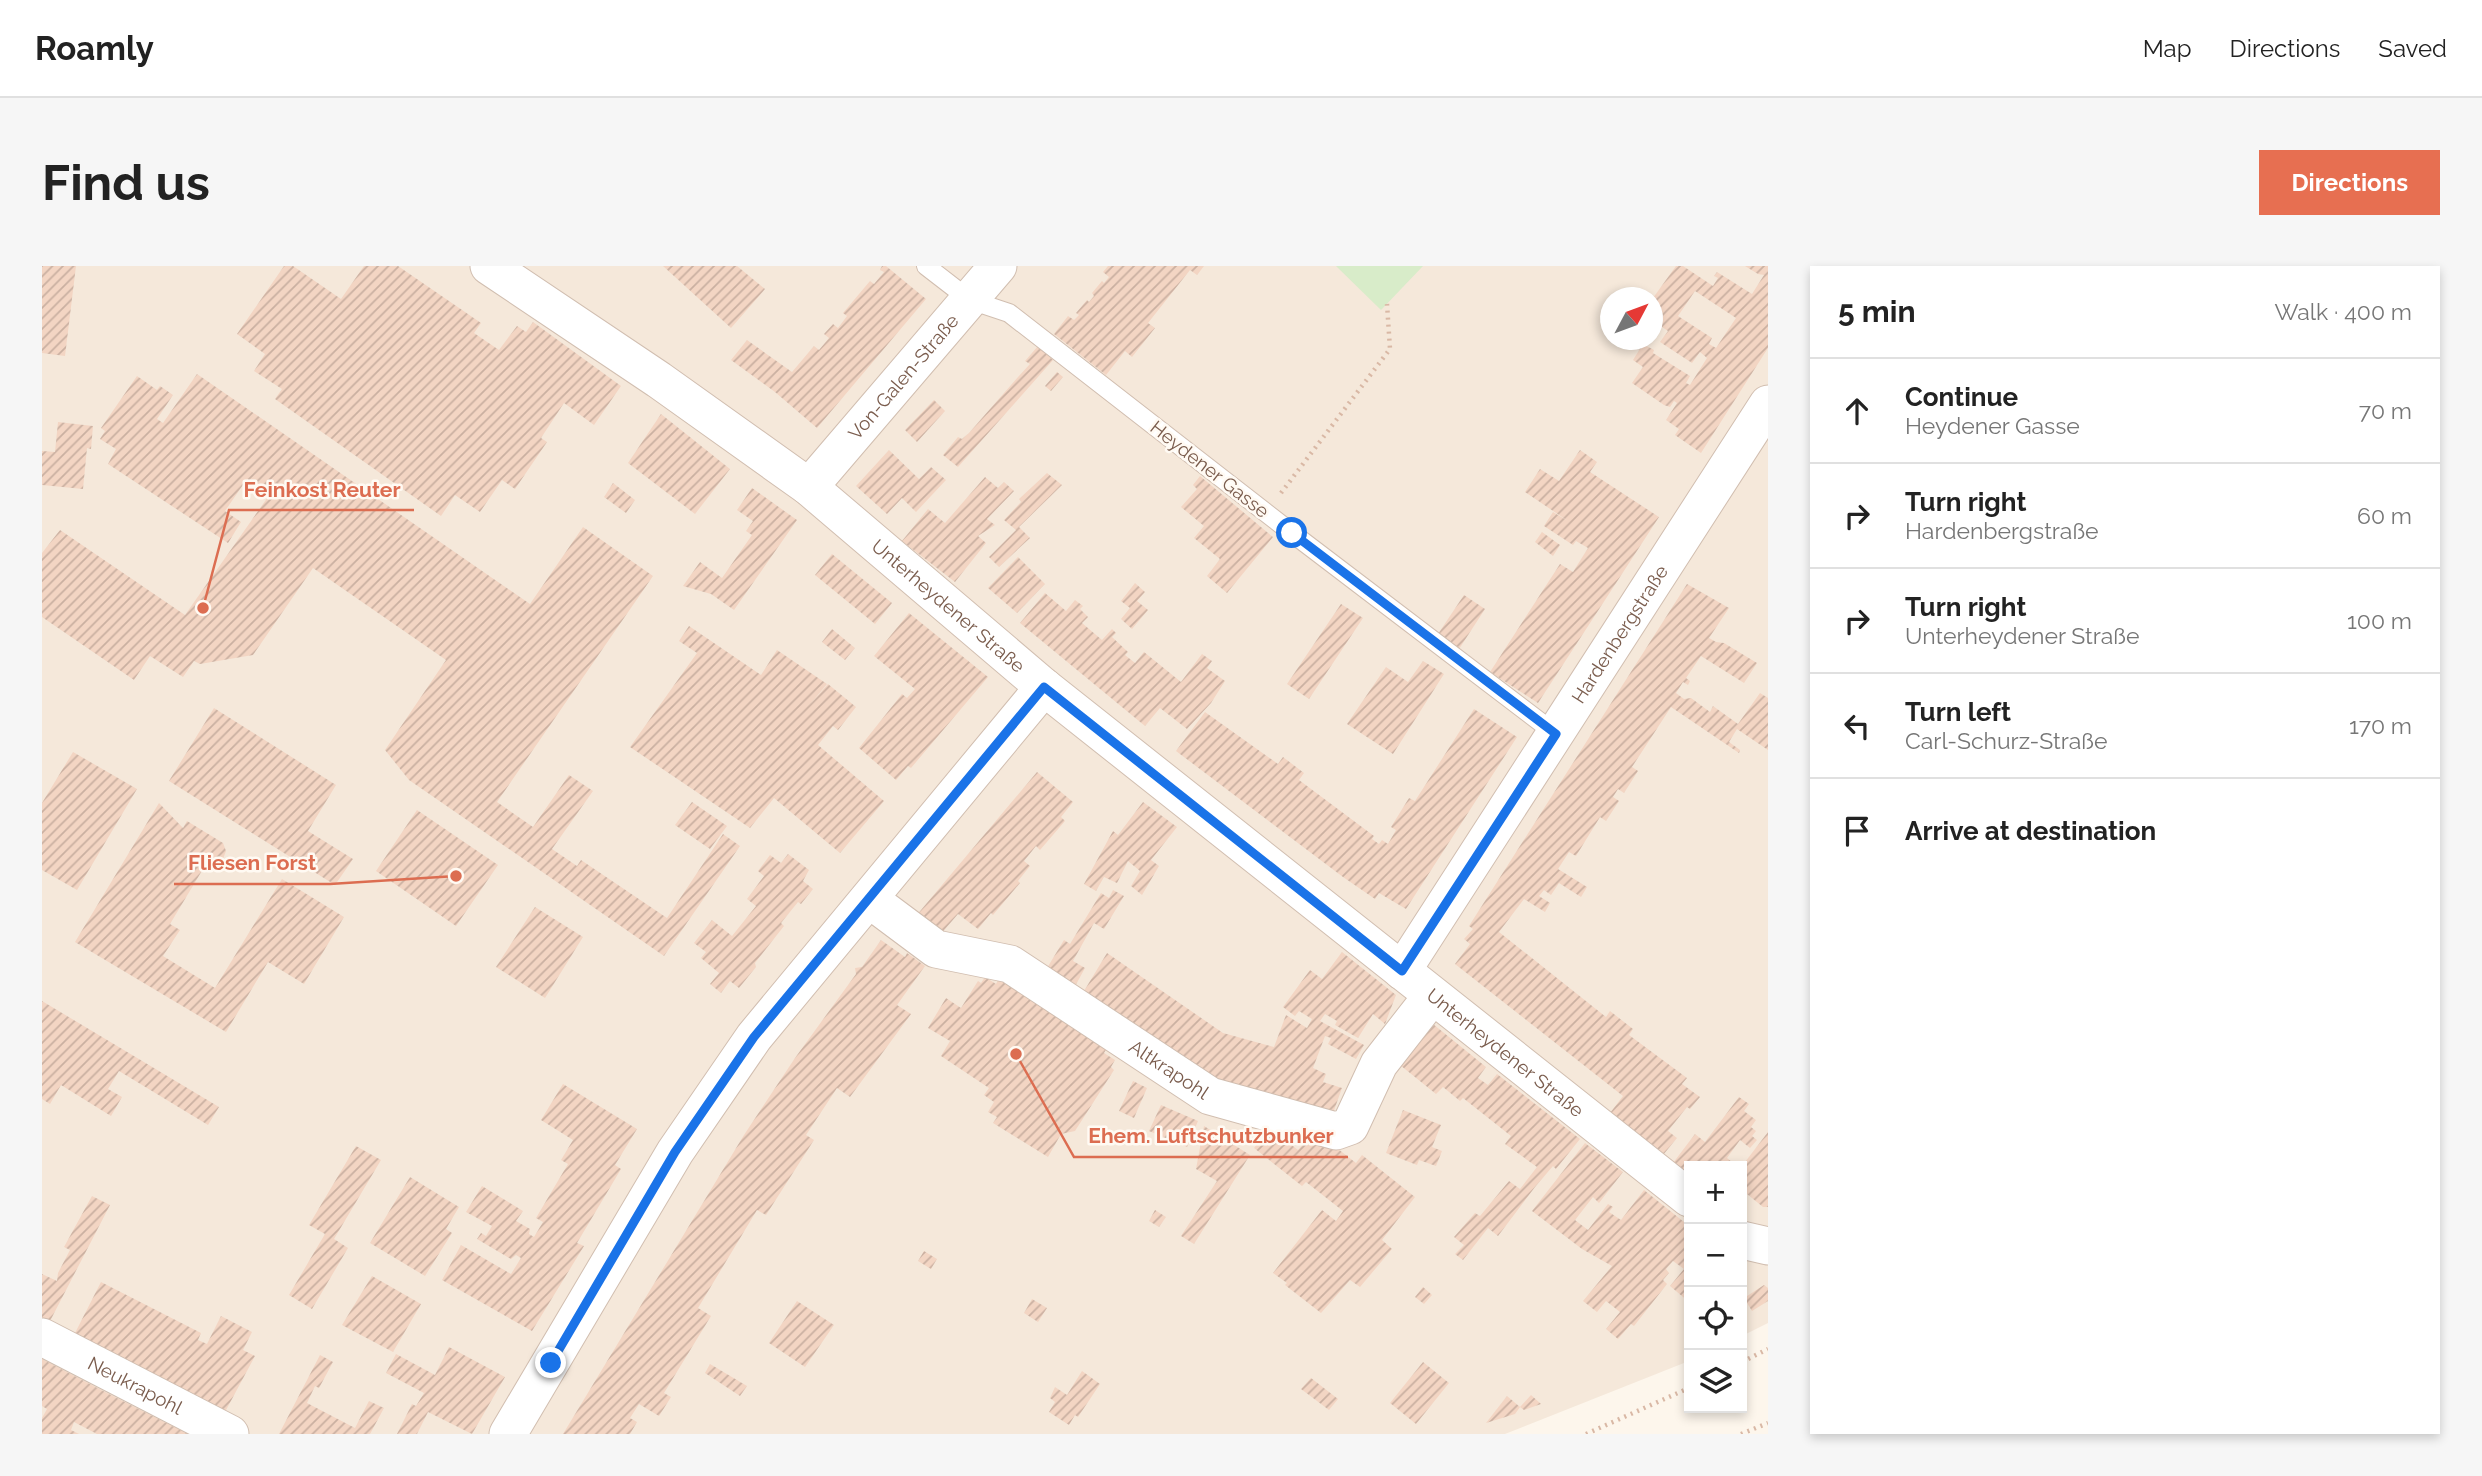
<!DOCTYPE html>
<html lang="en">
<head>
<meta charset="utf-8">
<style>
	:root { --surface:#fff; --page:#f6f6f6; --text:#222; --muted:#767676; --line:#e0e0e0; --accent:#e76f51 }
	body { margin:0; font-family:Raleway,sans-serif; background:var(--page); color:var(--text) }
	.controls { position:absolute; right:21px; bottom:21px; display:grid; overflow:hidden; border-radius:0px; box-shadow:0 4px 10px #0003 }
	.controls button { width:63px; height:63px; display:grid; place-items:center; padding:0; border:0; border-bottom:2px solid var(--line); background:var(--surface); color:var(--text); font:35px sans-serif }
	.compass { position:absolute; left:1558px; top:21px; width:63px; height:63px; border-radius:50%; background:var(--surface); box-shadow:0 4px 10px #0003; rotate:49deg }
	.stop { position:absolute; width:21px; height:21px; margin:-16px; border:5px solid #1a73e8; border-radius:50%; background:#fff }
	.stop.end { background:#1a73e8; border-color:#fff; box-shadow:0 2px 7px #0008 }
	.list { margin:0; padding:0; list-style:none }
	h2 { display:flex; justify-content:space-between; align-items:center; height:91px; margin:0; padding:0 28px; font-size:30px }
	h2 small { font-size:23px; font-weight:400; color:var(--muted) }
	.list li { display:grid; grid-template-columns:46px 1fr auto; gap:21px; align-items:center; box-sizing:border-box; height:105px; padding:0 28px; border-top:2px solid var(--line) }
	.list b { display:block; font-size:26px; white-space:nowrap }
	.list p { margin:0; font-size:23px; white-space:nowrap; color:var(--muted) }
	.list em { font-size:23px; font-style:normal; color:var(--muted) }
	.icon { flex:none; width:38px; height:38px; fill:none; stroke:currentColor; stroke-width:2; stroke-linecap:round; stroke-linejoin:round }
	.map { position:relative; flex:none; width:1726px; height:1168px; overflow:hidden; border-radius:0px }
	header { display:flex; align-items:center; gap:42px; box-sizing:border-box; height:98px; padding:0 35px; background:var(--surface); border-bottom:2px solid var(--line) }
	header strong { font-size:33px }
	nav { display:flex; gap:38px; margin-inline-start:auto; font-size:24px }
	.intro { display:flex; align-items:center; justify-content:space-between; box-sizing:border-box; height:168px; padding:0 42px }
	h1 { margin:0; font-size:49px }
	.button { padding:18px 32px; border-radius:0px; background:var(--accent); color:#fff; font-size:24px; font-weight:700 }
	main { display:flex; gap:42px; padding:0 42px }
	aside { flex:1; background:var(--surface); border-radius:0px; box-shadow:0 4px 10px #0003 }
	.map>svg:first-child { display:block }
	.residential { fill:#f5e8da; fill-rule:evenodd }
	.park { fill:#d8ecc9 }
	.building { fill:url(#building-hatch); fill-rule:evenodd }
	.lines { fill:none; stroke-linecap:round; stroke-linejoin:round }
	.lane-casing { stroke:#d1beb0; stroke-width:20 }
	.street-casing { stroke:#d1beb0; stroke-width:39 }
	.path { stroke:#d9b8a5; stroke-width:4.5; stroke-dasharray:2 5; stroke-linecap:butt }
	.lane { stroke:#fff; stroke-width:18 }
	.street { stroke:#fff; stroke-width:37 }
	.route { stroke:#1a73e8; stroke-width:9 }
	.labels { text-anchor:middle; dominant-baseline:central; stroke-width:5; stroke-linejoin:round; paint-order:stroke }
	.street-label { font-size:19px; fill:#7a5c4d; stroke:#fffaf3 }
	.leader { fill:none; stroke:#dc6d51; stroke-width:2.5 }
	.callout-dot { fill:#dc6d51; stroke:#fffaf3; stroke-width:2.5 }
	.callout-label { font-size:21px; text-anchor:middle; font-weight:bold; fill:#dc6d51; stroke:#fffaf3; stroke-width:5; stroke-linejoin:round; paint-order:stroke }
</style>
</head>
<body>
<header>
<strong>Roamly</strong>
<nav><a>Map</a><a>Directions</a><a>Saved</a></nav>
</header>
<div class="intro"><h1>Find us</h1><a class="button">Directions</a></div>
<main>
<div class="map">
<svg width="1726" height="1168" viewBox="0 0 1726 1168">
	<defs>
		<pattern id="building-hatch" width="6" height="6" patternUnits="userSpaceOnUse" patternTransform="scale(1.75)"><rect width="6" height="6" fill="#f3d5c3"/><path d="M-1 1l2-2M0 6l6-6M5 7l2-2" fill="none" stroke="#cab0a1"/></pattern>
	</defs>
	<rect width="100%" height="100%" fill="#fdf6ec"/>
	<path class="residential" d="M0 0H1726V1057L1700 1070V900H1647V1095L1463 1168H0ZM1568 32H1610V74H1568Z"/>
	<polygon class="park" points="1294,0 1381,0 1339,44"/>
	<g class="building">
		<polygon points="0,0 34,0 23,90 0,87"/>
		<polygon points="242,0 251,0 299,33 322,0 356,0 439,57 432,67 457,84 475,60 484,66 491,56 579,120 552,159 522,137 499,172 505,176 473,223 460,214 438,246 413,229 399,250 233,133 240,123 212,105 223,88 195,68"/>
		<polygon points="621,0 695,0 723,23 689,62"/>
		<polygon points="840,0 844,0 884,33 775,162 733,126 689,94 705,74 750,106 772,80 777,84 787,72 782,68 791,58 796,62 805,50 801,47 828,15 832,18 842,6 838,4"/>
		<polygon points="1066,0 1162,0 1155,9 1148,4 1106,57 1113,62 1090,91 1083,85 1064,109 1012,68 1026,50 1032,54 1037,49 1034,47 1045,34 1047,36 1052,30 1050,27 1060,15 1062,17 1067,11 1061,6"/>
		<path d="M1634 0H1641L1671 20 1676 12 1672 10 1675 6 1710 28 1722 9 1716 8 1703 0H1726V82L1659 187 1633 169 1637 163 1624 154 1635 137 1632 135 1628 141 1622 139 1590 117 1601 101 1591 94 1601 78 1612 84 1611 87 1648 110 1644 117 1648 119 1665 92 1658 86 1650 97 1618 76 1626 65 1611 55V32ZM1653 25 1694 52 1674 82 1667 78 1670 72 1636 50Z"/>
		<polygon points="996,80 1011,94 916,201 901,189 916,171 920,173 927,167 976,111 988,98 983,95"/>
		<polygon points="1015,106 1021,111 1009,125 1003,120"/>
		<polygon points="155,108 488,338 541,261 611,310 455,536 491,561 527,509 551,525 510,583 535,600 539,594 625,652 681,568 698,580 622,690 367,514 343,484 404,394 271,302 211,389 158,398 152,395 141,411 108,390 92,414 0,351 0,287 18,264 143,349 228,228 205,213 183,245 199,256 186,277 66,198 74,183 58,173 63,165 59,162 95,110 115,124 118,120 131,129 115,153 121,157"/>
		<polygon points="892,134 903,145 875,176 863,164"/>
		<polygon points="619,148 688,203 653,248 586,197"/>
		<polygon points="16,156 51,160 49,183 45,182 41,223 0,219 0,185 13,186"/>
		<polygon points="847,184 877,213 889,201 904,214 874,246 860,232 845,248 814,220"/>
		<polygon points="1538,184 1555,196 1548,206 1617,251 1496,437 1448,406 1518,298 1531,306 1546,282 1534,275 1531,279 1502,260 1511,246 1526,255 1483,226 1498,203 1517,215"/>
		<polygon points="1005,207 1020,219 977,261 988,272 957,301 947,291 974,264 962,254 979,236 977,233"/>
		<polygon points="1158,210 1231,271 1185,327 1165,310 1178,293 1152,272 1162,260 1139,241 1155,223 1151,219"/>
		<polygon points="943,211 956,222 962,216 972,225 945,253 953,259 936,270 944,277 913,316 860,275 886,243 903,257"/>
		<polygon points="571,217 593,234 584,247 562,231"/>
		<polygon points="710,222 755,254 692,344 669,328 641,320 658,296 680,312 710,269 704,265 711,255 695,244"/>
		<polygon points="1500,266 1518,279 1511,290 1493,276"/>
		<polygon points="790,288 850,337 833,358 773,309"/>
		<polygon points="976,291 1003,318 975,347 946,322"/>
		<polygon points="1093,317 1103,326 1095,335 1106,344 1090,363 1079,353 1088,342 1079,335"/>
		<polygon points="1645,318 1687,342 1667,372 1674,376 1682,377 1715,397 1702,417 1659,390 1644,412 1648,415 1646,419 1641,416 1634,427 1642,433 1649,432 1668,446 1671,440 1696,458 1718,427 1726,432 1726,484 1695,463 1687,476 1698,484 1697,487 1629,441 1590,501 1596,505 1582,527 1576,523 1571,531 1577,535 1564,555 1558,551 1534,590 1527,586 1516,603 1545,621 1539,631 1517,617 1509,629 1502,624 1497,630 1508,637 1503,646 1482,633 1457,666 1564,751 1568,745 1591,763 1587,769 1645,812 1640,818 1658,831 1648,843 1645,841 1626,865 1635,872 1621,889 1568,847 1581,830 1413,698 1428,678 1422,673 1431,663 1427,660"/>
		<polygon points="1003,327 1024,345 1033,334 1041,340 1038,343 1046,351 1040,357 1060,374 1070,363 1074,367 1070,371 1086,386 1083,389 1093,397 1102,386 1139,416 1160,388 1170,395 1165,402 1183,415 1169,437 1145,463 1118,442 1103,460 978,357"/>
		<polygon points="1422,329 1443,343 1417,383 1396,368"/>
		<polygon points="1299,338 1321,352 1267,433 1245,418"/>
		<polygon points="867,347 946,411 869,502 866,500 854,514 817,482 860,428 865,432 873,423 832,390"/>
		<polygon points="647,360 719,409 735,384 785,418 766,441 786,418 814,441 796,464 791,460 776,479 842,535 798,587 732,532 708,562 588,481 655,387 637,375"/>
		<polygon points="790,363 813,382 803,394 780,376"/>
		<polygon points="1381,395 1402,408 1351,488 1305,458 1344,401 1366,416"/>
		<polygon points="172,442 294,519 266,565 311,593 293,619 127,515"/>
		<polygon points="1432,443 1475,471 1364,643 1337,627 1333,633 1301,611 1134,485 1163,446 1236,498 1241,491 1262,507 1257,514 1332,570 1330,573 1337,578 1340,574 1346,578 1354,564 1349,561 1367,532 1373,535"/>
		<polygon points="31,486 95,523 35,624 0,604 0,537"/>
		<polygon points="995,506 1031,536 1019,551 1023,555 998,584 994,580 982,595 988,600 976,615 978,617 951,649 949,647 936,663 916,648 898,669 874,650"/>
		<polygon points="650,536 685,560 668,583 633,559"/>
		<polygon points="1101,536 1135,561 1109,594 1117,600 1100,629 1089,620 1098,605 1086,595 1075,617 1062,611 1054,625 1042,618 1071,565 1076,569"/>
		<polygon points="117,537 141,562 145,555 181,577 184,585 181,593 172,595 167,593 128,658 138,664 121,690 173,722 240,613 302,651 262,718 226,696 184,766 33,676"/>
		<polygon points="375,544 456,599 414,660 334,605"/>
		<polygon points="746,588 767,604 761,615 771,623 759,638 756,636 739,657 742,660 713,697 714,701 697,722 688,715 679,727 668,718 677,707 659,692 664,686 652,677 670,654 690,670 714,640 705,633 722,610 716,605 728,589 739,597"/>
		<polygon points="1071,624 1082,630 1062,663 1052,657 1031,695 1043,702 1031,724 1002,707 1022,674 1028,678 1059,627 1067,632"/>
		<polygon points="493,641 541,671 503,732 454,701"/>
		<polygon points="839,674 863,691 865,687 883,700 855,739 869,748 808,831 795,822 764,869 772,874 724,949 715,944 656,1042 669,1050 622,1127 629,1131 617,1150 597,1138 588,1152 595,1156 588,1168 521,1168 702,869 753,792 814,708 813,702 820,701"/>
		<polygon points="1300,686 1354,729 1343,758 1331,748 1316,772 1293,759 1295,755 1283,748 1278,755 1322,779 1314,793 1286,778 1289,772 1283,770 1271,802 1284,808 1281,816 1300,822 1290,850 1171,818 1039,730 1065,687 1181,767 1232,781 1244,749 1265,762 1270,753 1257,745 1253,750 1241,741 1268,704 1280,713"/>
		<polygon points="960,708 1068,777 1062,787 1073,794 1069,801 1072,804 1033,865 1019,868 1006,891 951,857 955,851 946,846 952,836 942,829 947,822 899,790 908,775 886,762 904,732 919,742 936,715 939,717 943,711 954,718"/>
		<polygon points="0,735 177,841 166,859 77,805 66,823 80,831 69,850 19,819 8,838 0,833"/>
		<polygon points="1391,758 1444,801 1436,812 1446,819 1455,808 1538,873 1514,903 1511,900 1493,921 1456,970 1446,962 1421,994 1413,988 1422,979 1412,971 1433,947 1438,950 1467,915 1478,923 1495,901 1463,878 1469,870 1421,832 1418,835 1401,821 1394,828 1358,799"/>
		<polygon points="1091,815 1105,822 1092,852 1077,845"/>
		<polygon points="521,818 595,863 573,899 579,903 535,977 542,980 490,1065 400,1014 419,979 469,1008 479,992 474,989 469,993 435,973 439,967 444,970 450,960 424,946 440,920 481,945 474,955 488,963 487,968 492,971 501,956 494,952 526,898 519,894 531,874 499,854"/>
		<polygon points="1697,831 1707,838 1702,845 1714,854 1709,861 1714,865 1710,870 1715,874 1708,882 1698,874 1685,892 1691,897 1689,900 1647,900 1647,909 1631,897 1653,868 1663,876"/>
		<polygon points="1119,839 1156,855 1145,881 1107,865"/>
		<polygon points="1361,844 1399,859 1390,881 1400,885 1394,900 1377,894 1375,899 1344,887"/>
		<polygon points="1162,860 1208,889 1152,978 1139,970 1175,915 1154,903"/>
		<polygon points="1228,862 1256,884 1267,871 1291,879 1314,897 1320,889 1373,931 1340,974 1350,983 1318,1021 1308,1014 1279,1047 1243,1019 1245,1017 1231,1007 1280,944 1294,955 1301,945 1264,916 1260,920 1212,882"/>
		<polygon points="1726,866 1726,941 1721,941 1700,924 1700,900"/>
		<polygon points="1543,877 1581,906 1557,937 1551,931 1533,954 1546,964 1566,938 1571,941 1567,946 1579,954 1602,924 1647,960 1647,1036 1628,1020 1642,1003 1631,995 1624,1003 1627,1007 1621,1014 1625,1018 1592,1060 1589,1058 1576,1073 1564,1063 1578,1046 1564,1035 1555,1046 1541,1035 1570,1000 1540,983 1490,945"/>
		<polygon points="314,880 339,894 292,973 306,982 270,1043 247,1029 283,968 267,959"/>
		<polygon points="368,911 417,941 404,963 410,967 383,1010 328,977"/>
		<polygon points="50,930 68,939 7,1057 0,1053 0,1008 15,1015 16,1007 28,984 22,981"/>
		<polygon points="1113,944 1124,951 1117,961 1107,955"/>
		<polygon points="882,985 895,993 889,1003 876,995"/>
		<polygon points="330,1010 379,1038 351,1086 300,1059"/>
		<polygon points="59,1016 159,1067 156,1074 165,1078 179,1050 210,1066 201,1084 213,1090 183,1146 32,1069"/>
		<polygon points="1722,1019 1726,1022 1726,1035 1710,1045 1702,1032"/>
		<polygon points="1381,1021 1390,1029 1382,1038 1373,1031"/>
		<polygon points="990,1033 1005,1042 996,1056 982,1047"/>
		<polygon points="755,1035 792,1059 763,1101 727,1077"/>
		<polygon points="407,1081 463,1111 430,1168 386,1146 375,1168 355,1168 370,1138 374,1140 382,1127 344,1107 354,1088 393,1109"/>
		<polygon points="278,1089 291,1096 277,1122 273,1120 265,1137 313,1162 327,1135 342,1142 328,1168 237,1168"/>
		<polygon points="0,1093 65,1127 146,1168 55,1168 32,1156 29,1164 37,1168 0,1168 0,1152 5,1143 0,1140"/>
		<polygon points="1381,1096 1407,1117 1374,1158 1348,1137"/>
		<polygon points="668,1098 705,1120 698,1130 663,1107"/>
		<polygon points="1040,1105 1058,1118 1036,1151 1033,1149 1027,1159 1007,1146 1013,1136 1008,1132 1013,1121 1025,1129"/>
		<polygon points="1269,1112 1296,1133 1287,1144 1259,1123"/>
		<polygon points="1489,1129 1499,1138 1482,1144 1478,1141"/>
		<polygon points="1465,1130 1478,1141 1473,1148 1444,1157"/>
	</g>
	<g class="lines">
		<defs>
			<polyline id="lane" points="884,0 928,34 967,47 1250,267 1514,468"/>
			<g id="street">
				<path id="s1" d="M447 0 617 114 767 221 1002 421 1647 932"/>
				<path id="s2" d="M767 221 956 0"/>
				<path id="s3" d="M827 633 894 683 968 698 1168 830 1294 865 1308 860 1337 798 1390 730"/>
				<path id="s4" d="M1360 705 1726 138"/>
				<polyline points="1700,974 1726,980"/>
				<path id="s5" d="M0 1071 188 1168"/>
				<polyline points="466,1168 633,886 712,771 1002,421"/>
			</g>
		</defs>
		<use href="#lane" class="lane-casing"/>
		<use href="#street" class="street-casing"/>
		<g class="path">
			<polyline points="1239,227 1348,83 1345,38"/>
			<polyline points="1700,1096 1726,1083"/>
			<polyline points="1544,1168 1647,1122"/>
			<polyline points="1699,1168 1726,1157"/>
		</g>
		<use href="#lane" class="lane"/>
		<use href="#street" class="street"/>
	</g>
	<g class="lines">
		<polyline class="route" points="509,1097 633,886 712,771 1002,421 1360,705 1514,468 1250,267"/>
	</g>
	<g class="labels">
		<g class="street-label">
			<text stroke="none"><textPath href="#s2" startOffset="145">Von-Galen-Straße</textPath></text>
			<text transform="translate(1168 203) rotate(38)">Heydener Gasse</text>
			<text stroke="none"><textPath href="#s1" startOffset="572">Unterheydener Straße</textPath></text>
			<text stroke="none"><textPath href="#s4" startOffset="401">Hardenbergstraße</textPath></text>
			<text stroke="none"><textPath href="#s1" startOffset="1286">Unterheydener Straße</textPath></text>
			<text stroke="none"><textPath href="#s3" startOffset="350">Altkrapohl</textPath></text>
			<text stroke="none"><textPath href="#s5" startOffset="105">Neukrapohl</textPath></text>
		</g>
	</g>
	<path class="leader" d="M161 342L187 244H372M414 610L288 618H132M974 788L1032 891H1306"/>
	<g class="callout-dot">
		<circle cx="161" cy="342" r="7"/>
		<circle cx="414" cy="610" r="7"/>
		<circle cx="974" cy="788" r="7"/>
	</g>
	<g class="callout-label">
		<text x="280" y="231">Feinkost Reuter</text>
		<text x="210" y="604">Fliesen Forst</text>
		<text x="1169" y="877">Ehem. Luftschutzbunker</text>
	</g>
</svg>
<div class="controls">
<button>+</button>
<button>−</button>
<button><svg class="icon" aria-label="locate" viewBox="0 0 24 24"><circle cx="12" cy="12" r="6"/><path d="M12 2v4M12 18v4M2 12h4M18 12h4"/></svg></button>
<button><svg class="icon" aria-label="layers" viewBox="0 0 24 24"><path d="M12 4l9 5-9 5-9-5zM3 14l9 5 9-5"/></svg></button>
</div>
<svg class="compass" viewBox="-18 -18 36 36"><path d="M0-13l5 13h-10z" fill="#e53935"/><path d="M0 13l5-13h-10z" fill="#767676"/></svg>
<div class="stop" style="left:1250px;top:267px"></div>
<div class="stop end" style="left:509px;top:1097px"></div>
</div>
<aside>
<h2>5 min<small>Walk · 400 m</small></h2>
<ul class="list">
<li><svg class="icon" aria-label="ahead" viewBox="0 0 24 24"><path d="M12 20V5M6 11l6-6 6 6"/></svg><div><b>Continue</b><p>Heydener Gasse</p></div><em>70 m</em></li>
<li><svg class="icon" aria-label="right" viewBox="0 0 24 24"><path d="M7 20v-9h11M14 6l5 5-5 5"/></svg><div><b>Turn right</b><p>Hardenbergstraße</p></div><em>60 m</em></li>
<li><svg class="icon" aria-label="right" viewBox="0 0 24 24"><path d="M7 20v-9h11M14 6l5 5-5 5"/></svg><div><b>Turn right</b><p>Unterheydener Straße</p></div><em>100 m</em></li>
<li><svg class="icon" aria-label="left" viewBox="0 0 24 24"><path d="M17 20v-9H6M10 6l-5 5 5 5"/></svg><div><b>Turn left</b><p>Carl-Schurz-Straße</p></div><em>170 m</em></li>
<li><svg class="icon" aria-label="arrive" viewBox="0 0 24 24"><path d="M6 21V4h12l-3 4 3 4H6"/></svg><div><b>Arrive at destination</b></div></li>
</ul>
</aside>
</main>
</body>
</html>
